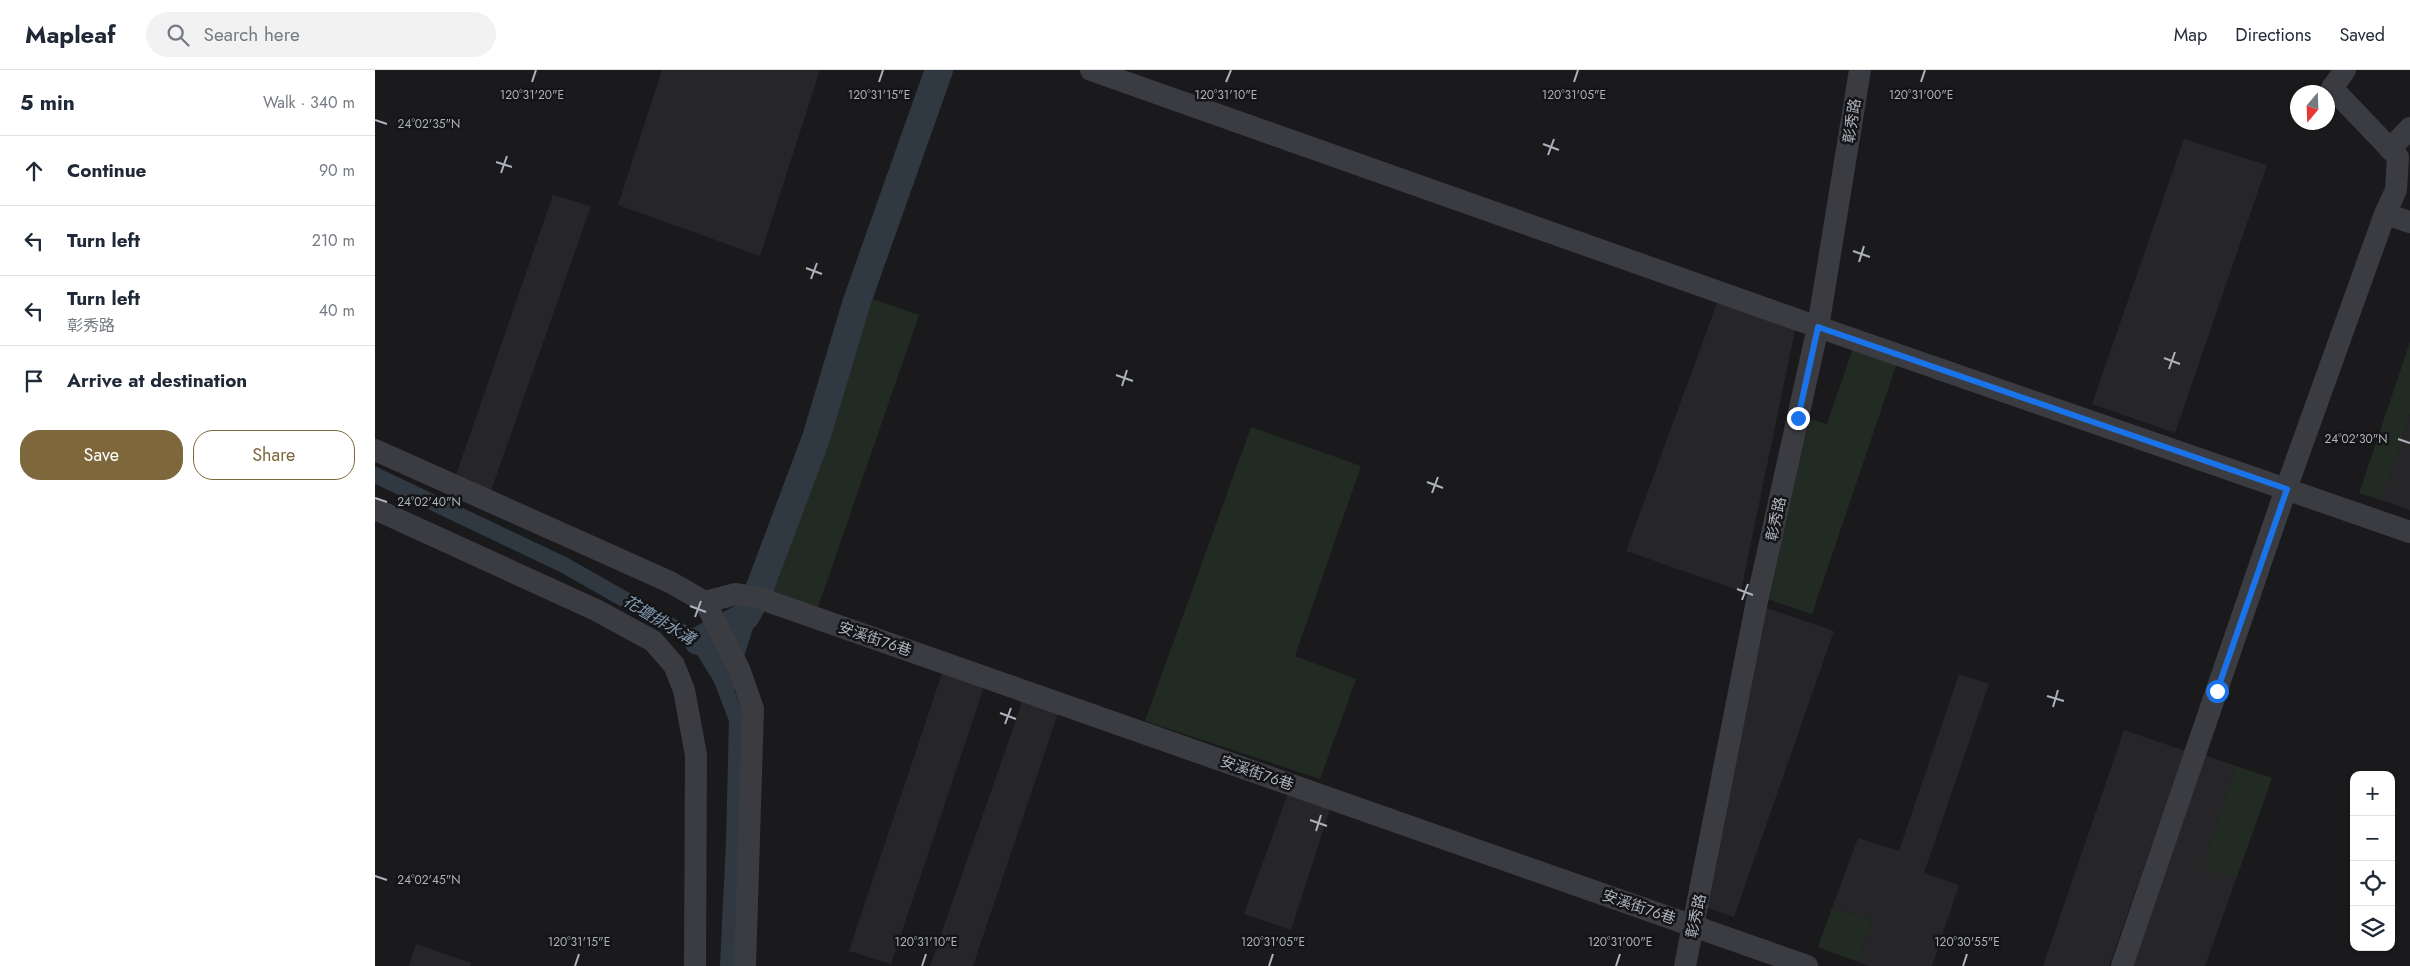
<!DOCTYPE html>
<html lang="en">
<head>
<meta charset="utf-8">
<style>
	:root { --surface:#fff; --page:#f2f2f3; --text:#1f2937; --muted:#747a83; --line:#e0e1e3; --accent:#7d673b }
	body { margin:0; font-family:Jost,"Noto Sans TC",sans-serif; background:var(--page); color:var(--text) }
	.controls { position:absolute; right:15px; bottom:15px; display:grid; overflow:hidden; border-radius:10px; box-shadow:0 1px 4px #0004 }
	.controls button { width:45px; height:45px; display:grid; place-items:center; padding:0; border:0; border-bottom:1px solid var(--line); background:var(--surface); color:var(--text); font:25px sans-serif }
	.compass { position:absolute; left:1915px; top:15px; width:45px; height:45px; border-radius:50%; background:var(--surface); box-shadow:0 1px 4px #0004; rotate:199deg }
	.stop { position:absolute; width:15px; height:15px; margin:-11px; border:4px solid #1a73e8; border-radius:50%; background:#fff }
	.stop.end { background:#1a73e8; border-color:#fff; box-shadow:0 1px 5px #0008 }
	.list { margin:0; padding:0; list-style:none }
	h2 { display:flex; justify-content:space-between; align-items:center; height:65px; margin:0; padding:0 20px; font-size:21px }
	h2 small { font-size:16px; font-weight:400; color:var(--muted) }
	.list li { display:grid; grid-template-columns:32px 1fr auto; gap:15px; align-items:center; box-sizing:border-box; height:70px; padding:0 20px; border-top:1px solid var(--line) }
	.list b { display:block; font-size:19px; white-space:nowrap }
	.list p { margin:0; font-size:16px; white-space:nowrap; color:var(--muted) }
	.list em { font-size:16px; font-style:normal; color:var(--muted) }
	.actions { display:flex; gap:10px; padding:15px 20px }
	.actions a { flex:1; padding:11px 0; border:1px solid var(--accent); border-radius:20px; text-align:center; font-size:18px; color:var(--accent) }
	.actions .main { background:var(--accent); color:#fff }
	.icon { flex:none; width:28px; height:28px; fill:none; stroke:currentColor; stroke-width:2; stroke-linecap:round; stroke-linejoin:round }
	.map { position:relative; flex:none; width:2035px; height:896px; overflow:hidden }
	header { display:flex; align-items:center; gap:30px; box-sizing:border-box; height:70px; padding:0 25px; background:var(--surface); border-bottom:1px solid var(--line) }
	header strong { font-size:24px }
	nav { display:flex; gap:28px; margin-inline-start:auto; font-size:18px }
	.search { width:350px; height:45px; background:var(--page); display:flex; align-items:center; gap:12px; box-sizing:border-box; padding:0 18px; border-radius:28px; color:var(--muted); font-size:19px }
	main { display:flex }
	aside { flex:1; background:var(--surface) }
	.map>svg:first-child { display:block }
	.built { fill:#262629 }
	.green { fill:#222b23 }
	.water { fill:#303941 }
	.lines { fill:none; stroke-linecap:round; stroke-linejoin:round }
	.canal { stroke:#303941; stroke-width:16 }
	.river { stroke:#303941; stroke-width:28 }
	.minor { stroke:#3b3c41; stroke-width:22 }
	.route { stroke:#1a73e8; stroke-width:6 }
	.ticks { fill:none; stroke:#adb2bc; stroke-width:2 }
	.labels { text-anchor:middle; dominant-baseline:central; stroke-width:5; stroke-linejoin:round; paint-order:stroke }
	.street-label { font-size:15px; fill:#adb2bc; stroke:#151518 }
	.water-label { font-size:16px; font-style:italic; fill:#859fb5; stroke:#151518 }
	.ticks-label { font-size:12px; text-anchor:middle; fill:#adb2bc; stroke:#151518; stroke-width:5; stroke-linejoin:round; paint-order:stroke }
</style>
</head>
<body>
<header>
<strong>Mapleaf</strong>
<div class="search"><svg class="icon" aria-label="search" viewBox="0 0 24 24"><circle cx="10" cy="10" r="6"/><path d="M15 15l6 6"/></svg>Search here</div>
<nav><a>Map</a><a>Directions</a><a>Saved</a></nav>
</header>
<main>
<aside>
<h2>5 min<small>Walk · 340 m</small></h2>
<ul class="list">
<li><svg class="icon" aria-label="ahead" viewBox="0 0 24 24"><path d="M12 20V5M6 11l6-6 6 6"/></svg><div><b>Continue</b></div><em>90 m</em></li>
<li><svg class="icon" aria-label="left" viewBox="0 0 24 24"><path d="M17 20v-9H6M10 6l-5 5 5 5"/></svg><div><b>Turn left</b></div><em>210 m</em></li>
<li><svg class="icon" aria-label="left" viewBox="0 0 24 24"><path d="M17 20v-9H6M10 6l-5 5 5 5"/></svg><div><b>Turn left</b><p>彰秀路</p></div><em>40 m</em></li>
<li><svg class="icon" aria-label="arrive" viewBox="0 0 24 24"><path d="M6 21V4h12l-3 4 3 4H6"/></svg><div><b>Arrive at destination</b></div></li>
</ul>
<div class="actions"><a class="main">Save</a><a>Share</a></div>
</aside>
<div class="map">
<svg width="2035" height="896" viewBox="0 0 2035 896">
	<rect width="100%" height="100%" fill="#1a1a1c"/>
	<g class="built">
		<polygon points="287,0 445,0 385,186 243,135"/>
		<polygon points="1809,69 1892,95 1800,363 1717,334"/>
		<polygon points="178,125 216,136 116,421 81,405"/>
		<polygon points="1346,222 1420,260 1366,521 1251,481"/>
		<polygon points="2035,344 2035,440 2006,430"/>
		<polygon points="1386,536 1459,561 1359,847 1322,834"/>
		<polygon points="569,597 611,611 516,894 474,881"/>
		<polygon points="1584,604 1614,614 1549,803 1584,815 1557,896 1495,896 1483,892 1497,850 1457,838 1483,768 1524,781"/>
		<polygon points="650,624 685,637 598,896 555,896"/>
		<polygon points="1749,660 1810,681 1734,896 1668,896"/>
		<polygon points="1818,681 1861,696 1828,798 1861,809 1830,896 1745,896"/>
		<polygon points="916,715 958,730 916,860 869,844"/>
		<polygon points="41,874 96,893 95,896 34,896"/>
	</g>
	<g class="green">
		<polygon points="489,226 544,245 443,537 388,518"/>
		<polygon points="1481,269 1525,284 1437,544 1386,527 1423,345 1452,354"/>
		<polygon points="2035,272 2035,344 2006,430 1984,423"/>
		<polygon points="876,357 986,396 920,586 981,609 945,709 770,651"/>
		<polygon points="1861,696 1897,708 1861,809 1828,798"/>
		<polygon points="1457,838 1497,850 1483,892 1443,877"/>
	</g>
	<polygon class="water" points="382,525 388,527 354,634 356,654 346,608 323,571 371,546"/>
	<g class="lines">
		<polyline class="canal" points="0,405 189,495 323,571 346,608 362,650 359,772 353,896"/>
		<polyline class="river" points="323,571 371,546 382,525 441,368 481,234 564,0"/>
		<g class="minor">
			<polyline points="716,0 1443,257 2035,462"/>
			<polyline points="2015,79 2035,58"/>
			<polyline points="2010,144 2035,152"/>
			<polyline points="0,380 295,512 330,532 364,599 378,639 370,896"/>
			<polyline points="0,439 221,540 278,571 299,595 309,620 321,685 320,896"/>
			<polyline points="330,532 361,524 384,528 1432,896"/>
			<polyline points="1310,896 1382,531 1443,257 1485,0"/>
			<polyline points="1747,896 1911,419 2010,144 2021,120 2023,87 1957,18 1970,0"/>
		</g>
	</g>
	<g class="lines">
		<polyline class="route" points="1423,348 1443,257 1912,419 1842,621"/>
	</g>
	<path class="ticks" d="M157 12 161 0M504 12 508 0M851 12 856 0M1199 12 1203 0M1546 12 1550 0M0 50 12 54M1168 74 1184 80M1173 85 1179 69M121 92 137 97M126 103 132 86M1478 181 1495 187M1484 192 1489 176M431 198 447 204M436 209 442 193M1789 288 1805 294M1794 299 1800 282M741 305 758 311M747 316 752 300M2023 369 2035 373M1052 412 1068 418M1057 423 1063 407M0 428 12 432M1362 519 1378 525M1367 530 1373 514M315 536 331 542M320 547 326 531M1672 626 1689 631M1678 637 1683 620M625 643 641 649M630 654 636 638M935 750 952 756M941 761 946 745M0 806 12 810M200 896 204 884M547 896 551 884M894 896 898 884M1241 896 1245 884M1588 896 1592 884"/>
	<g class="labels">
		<g class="street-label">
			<text transform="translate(1477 51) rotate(-81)">彰秀路</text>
			<text transform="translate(1401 449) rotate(-78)">彰秀路</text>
			<text transform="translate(500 569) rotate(19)">安溪街76巷</text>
			<text transform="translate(882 703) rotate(19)">安溪街76巷</text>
			<text transform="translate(1264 837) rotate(19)">安溪街76巷</text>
			<text transform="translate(1321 846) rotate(-78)">彰秀路</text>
		</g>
		<g class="water-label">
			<text transform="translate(284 550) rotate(31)">花壇排水溝</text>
		</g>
	</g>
	<g class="ticks-label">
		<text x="504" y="29">120°31'15"E</text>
		<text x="851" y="29">120°31'10"E</text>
		<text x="1199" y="29">120°31'05"E</text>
		<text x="1546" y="29">120°31'00"E</text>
		<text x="157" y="29">120°31'20"E</text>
		<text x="54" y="58">24°02'35"N</text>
		<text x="1981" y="373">24°02'30"N</text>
		<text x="54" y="436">24°02'40"N</text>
		<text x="54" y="814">24°02'45"N</text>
		<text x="204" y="876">120°31'15"E</text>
		<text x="551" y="876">120°31'10"E</text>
		<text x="898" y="876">120°31'05"E</text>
		<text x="1245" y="876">120°31'00"E</text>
		<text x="1592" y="876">120°30'55"E</text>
	</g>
</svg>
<div class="controls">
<button>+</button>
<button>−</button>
<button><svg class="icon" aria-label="locate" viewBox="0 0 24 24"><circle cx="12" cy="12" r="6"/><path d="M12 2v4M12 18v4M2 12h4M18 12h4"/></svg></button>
<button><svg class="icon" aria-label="layers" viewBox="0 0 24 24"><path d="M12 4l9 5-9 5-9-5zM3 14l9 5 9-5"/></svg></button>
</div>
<svg class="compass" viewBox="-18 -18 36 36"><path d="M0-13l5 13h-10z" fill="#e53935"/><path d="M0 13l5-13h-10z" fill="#747a83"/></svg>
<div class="stop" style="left:1842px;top:621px"></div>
<div class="stop end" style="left:1423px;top:348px"></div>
</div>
</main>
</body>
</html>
